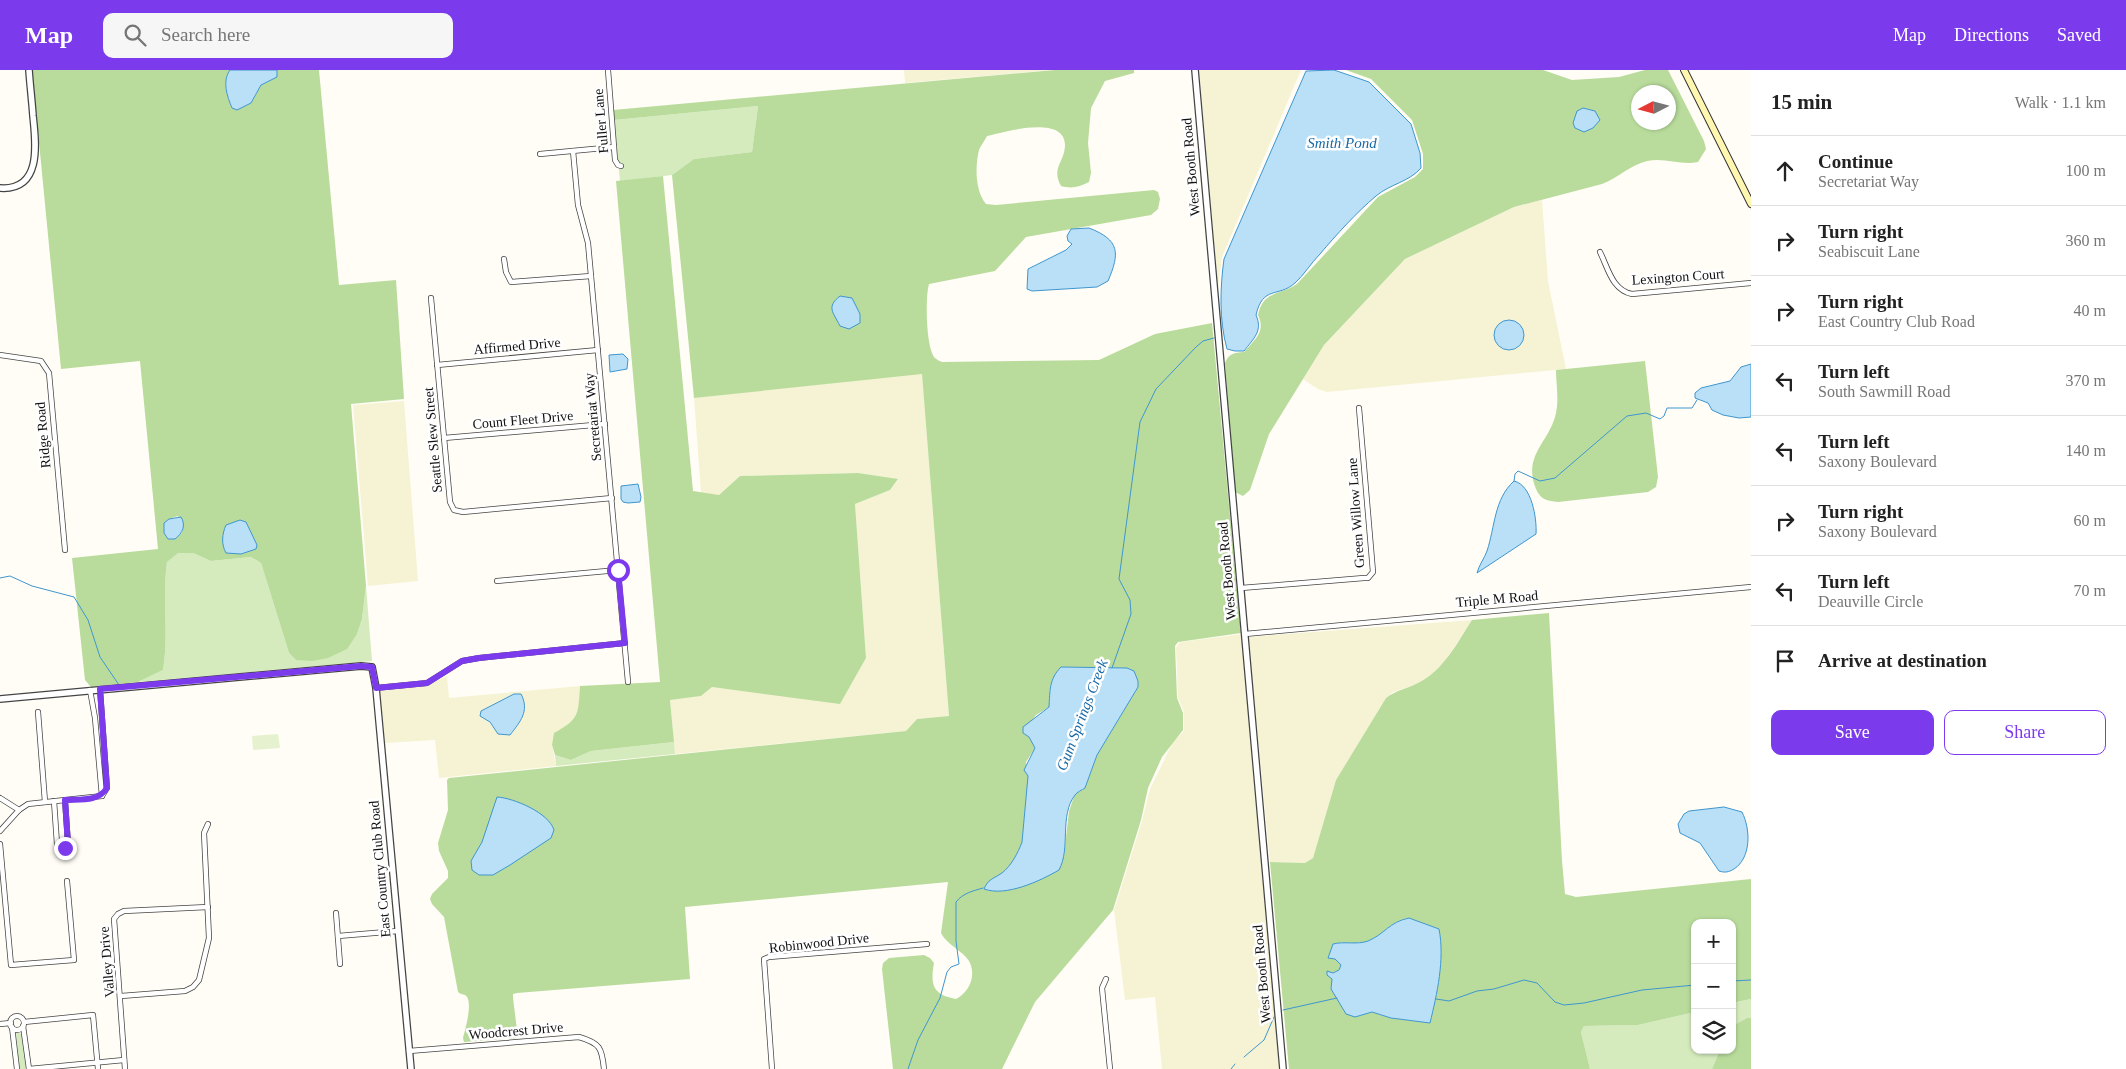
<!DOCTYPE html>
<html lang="en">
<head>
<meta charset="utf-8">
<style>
	:root { --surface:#fff; --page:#f6f6f6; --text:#222; --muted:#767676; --line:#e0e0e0; --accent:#7c3aed }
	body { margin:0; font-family:"Times New Roman",serif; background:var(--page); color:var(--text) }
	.controls { position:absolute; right:15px; bottom:15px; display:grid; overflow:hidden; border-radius:10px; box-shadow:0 1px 4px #0004 }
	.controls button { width:45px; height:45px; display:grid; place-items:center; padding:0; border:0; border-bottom:1px solid var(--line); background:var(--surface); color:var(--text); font:25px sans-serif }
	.compass { position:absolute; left:1631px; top:15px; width:45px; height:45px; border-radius:50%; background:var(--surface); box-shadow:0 1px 4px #0004; rotate:264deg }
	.stop { position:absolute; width:15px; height:15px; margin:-11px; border:4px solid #7c3aed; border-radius:50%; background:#fff }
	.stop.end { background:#7c3aed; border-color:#fff; box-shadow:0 1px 5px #0008 }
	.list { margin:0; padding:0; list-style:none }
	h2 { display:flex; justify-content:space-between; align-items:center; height:65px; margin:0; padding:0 20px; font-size:21px }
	h2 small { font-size:16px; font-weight:400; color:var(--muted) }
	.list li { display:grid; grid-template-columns:32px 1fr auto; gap:15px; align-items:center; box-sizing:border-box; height:70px; padding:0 20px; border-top:1px solid var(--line) }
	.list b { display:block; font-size:19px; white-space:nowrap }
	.list p { margin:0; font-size:16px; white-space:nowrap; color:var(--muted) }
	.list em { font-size:16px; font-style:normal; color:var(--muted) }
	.actions { display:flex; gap:10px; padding:15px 20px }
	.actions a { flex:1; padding:11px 0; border:1px solid var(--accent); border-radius:10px; text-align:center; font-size:18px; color:var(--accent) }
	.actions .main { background:var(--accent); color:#fff }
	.icon { flex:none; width:28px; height:28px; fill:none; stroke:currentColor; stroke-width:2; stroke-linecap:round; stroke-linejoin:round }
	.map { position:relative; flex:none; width:1751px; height:999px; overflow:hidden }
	header { display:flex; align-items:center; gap:30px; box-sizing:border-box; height:70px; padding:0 25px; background:var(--accent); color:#fff }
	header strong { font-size:24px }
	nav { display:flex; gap:28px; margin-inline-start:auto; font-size:18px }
	.search { width:350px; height:45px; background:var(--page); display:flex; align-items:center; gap:12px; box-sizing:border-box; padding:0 18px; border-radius:10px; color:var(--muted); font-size:19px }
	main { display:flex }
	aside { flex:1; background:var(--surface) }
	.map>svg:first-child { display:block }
	.farmland { fill:#f6f3d4; fill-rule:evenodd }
	.green { fill:#d5ebbd }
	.forest { fill:#b9dc9c; fill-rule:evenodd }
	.pitch { fill:#e6f2cf }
	.water { fill:#b9e0f7; stroke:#3f96cf }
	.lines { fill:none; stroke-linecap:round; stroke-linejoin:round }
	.stream { stroke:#3f96cf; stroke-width:1 }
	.minor-casing { stroke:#444; stroke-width:6 }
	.tertiary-casing { stroke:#444; stroke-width:8 }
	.secondary-casing { stroke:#333; stroke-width:8 }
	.minor { stroke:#fff; stroke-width:4.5 }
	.tertiary { stroke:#fff; stroke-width:5.5 }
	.secondary { stroke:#fff6b0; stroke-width:6 }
	.route { stroke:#7c3aed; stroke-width:6 }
	.labels { text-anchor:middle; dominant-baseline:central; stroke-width:5; stroke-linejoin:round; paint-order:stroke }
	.street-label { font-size:14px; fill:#111; stroke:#fff }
	.water-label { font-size:15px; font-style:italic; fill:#1768a6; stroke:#fff }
</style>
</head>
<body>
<header>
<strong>Map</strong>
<div class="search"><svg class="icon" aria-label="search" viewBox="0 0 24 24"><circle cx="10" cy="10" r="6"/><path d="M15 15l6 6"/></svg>Search here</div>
<nav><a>Map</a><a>Directions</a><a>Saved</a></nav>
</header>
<main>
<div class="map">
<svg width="1751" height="999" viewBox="0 0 1751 999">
	<rect width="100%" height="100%" fill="#fffdf5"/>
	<g class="farmland">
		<polygon points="904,0 1053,0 905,13"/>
		<polygon points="1199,0 1301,0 1222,187 1218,218"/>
		<polygon points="1542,130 1548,211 1566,299 1327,322 1318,319 1303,309 1324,275 1405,189 1514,137"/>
		<polygon points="922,303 949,646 917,649 906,661 675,684 670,630 701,626 712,617 840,633 866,588 855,434 890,420 898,410 858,403 740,406 719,425 701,423 694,328"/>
		<polygon points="404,331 418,511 368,516 353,335"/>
		<polygon points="1472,550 1445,591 1432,604 1418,614 1393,622 1386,628 1336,710 1313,788 1305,793 1270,792 1248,567"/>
		<polygon points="1242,564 1280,999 1162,999 1155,927 1125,930 1114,840 1142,751 1150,719 1173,672 1184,661 1184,642 1178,628 1176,578 1180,572"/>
		<path d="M447 606 449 628 580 616 579 637 572 654 552 675 556 696 439 708 435 670 385 673 380 621 426 616ZM514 624 494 658 484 647 499 633Z"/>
	</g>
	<g class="green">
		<polygon points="758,36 752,82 694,89 672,105 620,111 614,50"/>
		<path d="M178 482 193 483 211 491 251 487 261 493 289 583 296 590 357 564 362 549 366 516 372 591 138 612 163 600C169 564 162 528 167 492Z"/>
		<polygon points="674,672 675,684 556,696 555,685 571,690 591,681"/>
		<polygon points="1751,929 1751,948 1747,948 1732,956 1732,933"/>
		<polygon points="1695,942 1695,980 1720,980 1712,999 1590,999 1581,962 1584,956 1638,955"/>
		<polygon points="16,962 21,964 26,999 19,999"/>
	</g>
	<g class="forest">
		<path d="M32 0H230C222 11 227 26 232 38L253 30 261 15 277 6V0H319L339 215 396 210 404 329 351 334 366 516 362 549 357 564 347 579 328 588 312 591 296 590 289 583 261 493 251 487 211 491 193 483H178L167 492C162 528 169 564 163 600L138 612 91 617 85 610 72 488 158 479 140 291 61 299ZM178 446C185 462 185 465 168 469L164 463V453L169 449Z"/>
		<path d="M1055 0H1134V3L1105 11 1091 38 1088 73 1091 103 1089 112C1079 117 1072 119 1061 116 1051 98 1064 93 1065 76 1066 44 1004 62 987 66 985 70 981 75 979 80 975 96 975 121 986 134L996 135 1154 120 1158 122 1160 129 1158 139 1151 145 1026 167 995 201 929 214C925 227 926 279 935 288 937 290 940 291 942 292L1099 290 1155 264 1212 253 1241 563 1178 572 1175 576 1177 628 1183 643V660L1162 687 1148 718 1141 750 1113 840 1035 932 1002 999H893L882 899 883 893 889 888 924 885 930 888 934 893C930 915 933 925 956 929 969 922 977 906 969 891 963 881 947 875 941 863L948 812 685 837 690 909 517 923 513 924V928L518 968 464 972 463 968C465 960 474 930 465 925 463 924 460 924 458 922L444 847 432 834 430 829 432 824 448 808V801L439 781 438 773 448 740 447 710 449 708 906 661 917 649 949 646 922 304 694 328 672 105 694 89 752 82 758 36 614 50 613 40ZM1061 597 1127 598 1138 617 1097 685 1085 718 1075 724 1069 741 1064 786 1001 820 990 821 984 819C989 809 993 809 1002 803 1011 796 1018 783 1022 772L1028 706 1026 692 1035 678 1029 667 1023 663 1036 645 1049 637 1050 617Z"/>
		<path d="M1346 0H1543L1572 10 1619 7 1645 0H1668L1704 71 1706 79 1698 92C1681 96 1665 87 1647 91 1630 95 1618 108 1602 114L1514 137 1405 189 1324 275 1269 364 1250 420 1243 426 1235 422 1225 293C1229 283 1234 283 1244 282 1255 269 1266 262 1258 245 1263 221 1280 225 1297 214L1378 127 1415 107 1423 99V84L1412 50 1371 9ZM1638 22H1668V52H1638Z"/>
		<path d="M663 106 693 421 719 425 740 406 858 403 898 409 890 420 855 434 866 588 840 634 712 617 701 626 670 630 674 672 591 681 571 690 555 685 552 675 554 663C580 649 578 644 580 616L660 612 616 111Z"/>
		<path d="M1645 291 1658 407 1656 417 1648 422 1558 432C1547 431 1541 430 1536 419 1522 385 1550 372 1556 343 1559 329 1556 313 1556 300Z"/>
		<path d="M1549 543 1562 791 1565 824 1576 827 1751 809V929L1732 933V853H1695V942L1638 955 1584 956 1581 962 1590 999H1289L1270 792 1305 793 1313 788 1336 710 1386 628C1396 620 1407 619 1418 613 1443 601 1457 573 1472 550ZM1408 848 1439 859C1445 889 1437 924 1430 953L1391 948 1372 942 1355 947 1332 919V909L1327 901 1333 903 1339 900 1341 895 1335 889 1333 874C1344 871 1357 875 1368 871 1385 864 1389 852 1408 848Z"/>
		<polygon points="1747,948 1751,948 1751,999 1712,999 1720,980 1732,980 1732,956"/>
	</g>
	<polygon class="pitch" points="278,664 280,678 253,680 252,666"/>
	<g class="water">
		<path d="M230 0H277V7L261 15 251 33 237 40 232 38C227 26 222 11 230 0Z"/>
		<path d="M1334 0 1369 12 1411 54 1420 83 1421 98C1409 112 1390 114 1376 126 1357 142 1336 165 1320 184 1311 193 1304 205 1295 213 1278 228 1263 215 1256 245 1263 261 1254 268 1244 281H1235L1227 279C1219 250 1220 218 1224 189L1306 1Z"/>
		<polygon points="1583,38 1595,41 1600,50 1593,58 1584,62 1575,58 1573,53 1577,41"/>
		<path d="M1089 158C1120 170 1120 183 1108 211L1097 217 1032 221 1027 219 1028 199 1066 180 1072 174 1068 171 1067 166 1071 159Z"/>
		<path d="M840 226 852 228 860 244V253L849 259 840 256C833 242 826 237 840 226Z"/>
		<circle cx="1509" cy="265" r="15"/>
		<polygon points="623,284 628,289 627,299 610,302 609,285"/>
		<polygon points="1751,294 1751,347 1739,348 1723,345 1712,340 1708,333 1695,328 1695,323 1701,318 1730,311 1741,297"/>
		<path d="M1514 411C1532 415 1537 449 1536 464L1477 503C1479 495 1484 489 1487 481 1495 457 1494 429 1514 411Z"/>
		<polygon points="638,414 641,427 640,432 628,433 623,432 621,429 621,416"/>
		<path d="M181 447C186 455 183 463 175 469H168L164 463V453L169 449Z"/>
		<path d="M240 450 246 452 257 475 256 479 241 484 226 483C221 474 222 464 226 455Z"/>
		<path d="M1061 597 1127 598 1134 601 1138 611V617L1097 685 1085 718C1082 720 1077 722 1075 725 1059 746 1071 778 1059 800 1040 811 1006 827 984 819 988 809 993 809 1002 803 1011 796 1018 783 1022 772L1028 706 1024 700 1035 678 1029 667 1023 663V657L1049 637C1050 621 1049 609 1061 597Z"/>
		<path d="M514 624H521C530 641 520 652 510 665L498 664 490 652 480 646 481 641Z"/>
		<path d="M497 727C514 728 549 743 554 760L551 768 510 795 493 805H479L472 800 471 791 482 772Z"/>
		<path d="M1724 737 1742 742C1751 760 1751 788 1734 799 1729 802 1725 803 1719 801L1700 773 1680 763 1678 754 1684 744 1689 741Z"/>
		<path d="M1409 848 1439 859C1445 889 1437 924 1430 953L1391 948 1372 942 1355 947 1346 944 1331 919 1332 909 1327 905V901L1333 903 1339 900 1341 895 1335 889 1328 888 1333 874C1344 871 1357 875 1368 871 1385 864 1389 852 1409 848Z"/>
	</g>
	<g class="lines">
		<g class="stream">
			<polyline points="1514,411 1515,404 1518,401 1540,411 1555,408 1627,346 1646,343 1660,349 1664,346 1667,338 1692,338 1697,330"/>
			<polyline points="0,508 10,506 32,516 74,527 88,550 100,587 119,615"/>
			<polyline points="1112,598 1131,544 1130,530 1119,509 1140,352 1156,319 1196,277 1203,271 1214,268"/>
			<polyline points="1732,911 1751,910"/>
			<polyline points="1436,929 1449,931 1477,921 1494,919 1524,910 1537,913 1555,932 1564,935 1584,933 1642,920 1695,915"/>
			<polyline points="1283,940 1337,928"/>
			<polyline points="1244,987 1264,970 1274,947"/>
			<path d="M908 999 918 970 940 928 947 902 951 897 959 894 956 871V832C963 823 973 821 983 818"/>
			<polyline points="1231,999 1235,994"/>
		</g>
		<defs>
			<g id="minor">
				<polyline points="608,0 615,90 618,95 621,96"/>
				<polyline points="573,81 578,135 588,173 628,612"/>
				<polyline points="540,84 614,77"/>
				<path d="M1600 182C1608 198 1612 220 1632 224L1751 213"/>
				<polyline points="504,189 506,202 511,212 591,206"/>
				<polyline points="431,228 450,432 454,440 463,442 612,428"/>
				<polyline points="0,285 41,291 49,303 65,480"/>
				<polyline points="437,295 598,280"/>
				<polyline points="444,368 605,354"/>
				<polyline points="497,511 618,500"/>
				<polyline points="1241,518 1364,508 1368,508 1373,502 1359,338"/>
				<polyline points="1245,564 1751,517"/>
				<polyline points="376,618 427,613 462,591 479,588 625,573"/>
				<polyline points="90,620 95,648 102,726 107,718 100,619"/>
				<polyline points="38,642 45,732"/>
				<polyline points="0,728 19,740"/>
				<polyline points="54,731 57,774 60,778 65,778 68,774 65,730"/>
				<polyline points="0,761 19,740 28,734 102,726"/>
				<polyline points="0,774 11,895 74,890 67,811"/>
				<polyline points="336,843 340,894"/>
				<polyline points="338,866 398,861"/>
				<polyline points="1106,909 1102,918 1110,999"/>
				<polyline points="121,926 185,921 193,917 199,910 209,868 204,763 208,754"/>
				<circle cx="17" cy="953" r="7"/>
				<polyline points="24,952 93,945 98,999"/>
				<polyline points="0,954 11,953"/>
				<polyline points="23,956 29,999"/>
				<polyline points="12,957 17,999"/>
				<path d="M409 981 579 967C600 973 602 978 604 999"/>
				<polyline points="29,999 124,990"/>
				<polyline points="125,999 114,849 118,844 124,841 208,837"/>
				<polyline points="772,999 764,889 769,887 927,874"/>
			</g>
			<g id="tertiary">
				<polyline points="1195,0 1283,999"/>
				<path d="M0 118C42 121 36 74 33 46 32 31 30 15 29 0"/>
				<polyline points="0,629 361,596 372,597 376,618 411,999"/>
			</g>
			<polyline id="secondary" points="1684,0 1751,134"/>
		</defs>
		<use href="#minor" class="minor-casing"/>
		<use href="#tertiary" class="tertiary-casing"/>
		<use href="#secondary" class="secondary-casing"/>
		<use href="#minor" class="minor"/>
		<use href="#tertiary" class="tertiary"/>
		<use href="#secondary" class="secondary"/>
	</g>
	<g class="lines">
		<path class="route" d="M65 778 68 774 65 730C80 729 98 732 107 718L100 619 361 596 372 597 376 618 427 613 462 591 479 588 625 573 618 500"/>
	</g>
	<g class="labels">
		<g class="street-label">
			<text transform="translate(601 51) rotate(-95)">Fuller Lane</text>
			<text transform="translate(1191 97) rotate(-95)">West Booth Road</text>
			<text transform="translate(1678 207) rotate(-4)">Lexington Court</text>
			<text transform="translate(517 276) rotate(-5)">Affirmed Drive</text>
			<text transform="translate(593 347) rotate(-95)">Secretariat Way</text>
			<text transform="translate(523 350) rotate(-5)">Count Fleet Drive</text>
			<text transform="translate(43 365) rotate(-95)">Ridge Road</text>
			<text transform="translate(433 370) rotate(-95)">Seattle Slew Street</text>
			<text transform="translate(1356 443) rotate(-94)">Green Willow Lane</text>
			<text transform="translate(1227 501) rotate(-95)">West Booth Road</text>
			<text transform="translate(1497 529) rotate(-5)">Triple M Road</text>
			<text transform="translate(380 799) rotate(-95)">East Country Club Road</text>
			<text transform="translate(819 873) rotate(-6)">Robinwood Drive</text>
			<text transform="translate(107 892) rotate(-95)">Valley Drive</text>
			<text transform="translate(1262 904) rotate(-95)">West Booth Road</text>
			<text transform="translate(516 961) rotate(-5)">Woodcrest Drive</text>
		</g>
		<g class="water-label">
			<text x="1342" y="73">Smith Pond</text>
			<text transform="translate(1082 645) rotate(-69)">Gum Springs Creek</text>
		</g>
	</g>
</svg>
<div class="controls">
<button>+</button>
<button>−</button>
<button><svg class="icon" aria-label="layers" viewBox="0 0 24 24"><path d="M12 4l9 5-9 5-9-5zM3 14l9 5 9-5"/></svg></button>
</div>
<svg class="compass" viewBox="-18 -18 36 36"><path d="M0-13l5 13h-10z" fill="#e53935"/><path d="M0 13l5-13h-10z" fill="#767676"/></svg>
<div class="stop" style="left:618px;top:500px"></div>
<div class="stop end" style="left:65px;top:778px"></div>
</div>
<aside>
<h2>15 min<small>Walk · 1.1 km</small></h2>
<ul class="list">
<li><svg class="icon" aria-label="ahead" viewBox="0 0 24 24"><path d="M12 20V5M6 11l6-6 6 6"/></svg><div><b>Continue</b><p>Secretariat Way</p></div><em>100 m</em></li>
<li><svg class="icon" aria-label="right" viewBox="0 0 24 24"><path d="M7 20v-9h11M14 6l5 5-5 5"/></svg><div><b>Turn right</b><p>Seabiscuit Lane</p></div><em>360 m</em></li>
<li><svg class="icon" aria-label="right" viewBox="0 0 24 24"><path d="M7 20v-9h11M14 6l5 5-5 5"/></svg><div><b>Turn right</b><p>East Country Club Road</p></div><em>40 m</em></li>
<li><svg class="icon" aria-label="left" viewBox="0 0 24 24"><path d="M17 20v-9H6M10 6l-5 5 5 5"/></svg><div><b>Turn left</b><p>South Sawmill Road</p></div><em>370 m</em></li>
<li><svg class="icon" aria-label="left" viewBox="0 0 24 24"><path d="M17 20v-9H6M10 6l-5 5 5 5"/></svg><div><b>Turn left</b><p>Saxony Boulevard</p></div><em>140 m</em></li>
<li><svg class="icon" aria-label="right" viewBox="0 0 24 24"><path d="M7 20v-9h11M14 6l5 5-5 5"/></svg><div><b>Turn right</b><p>Saxony Boulevard</p></div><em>60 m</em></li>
<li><svg class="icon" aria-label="left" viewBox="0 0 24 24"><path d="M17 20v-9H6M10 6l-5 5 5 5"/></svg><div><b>Turn left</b><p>Deauville Circle</p></div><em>70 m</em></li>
<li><svg class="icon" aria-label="arrive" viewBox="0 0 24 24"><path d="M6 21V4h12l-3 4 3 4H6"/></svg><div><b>Arrive at destination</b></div></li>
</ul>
<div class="actions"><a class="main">Save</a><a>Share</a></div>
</aside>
</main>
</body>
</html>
